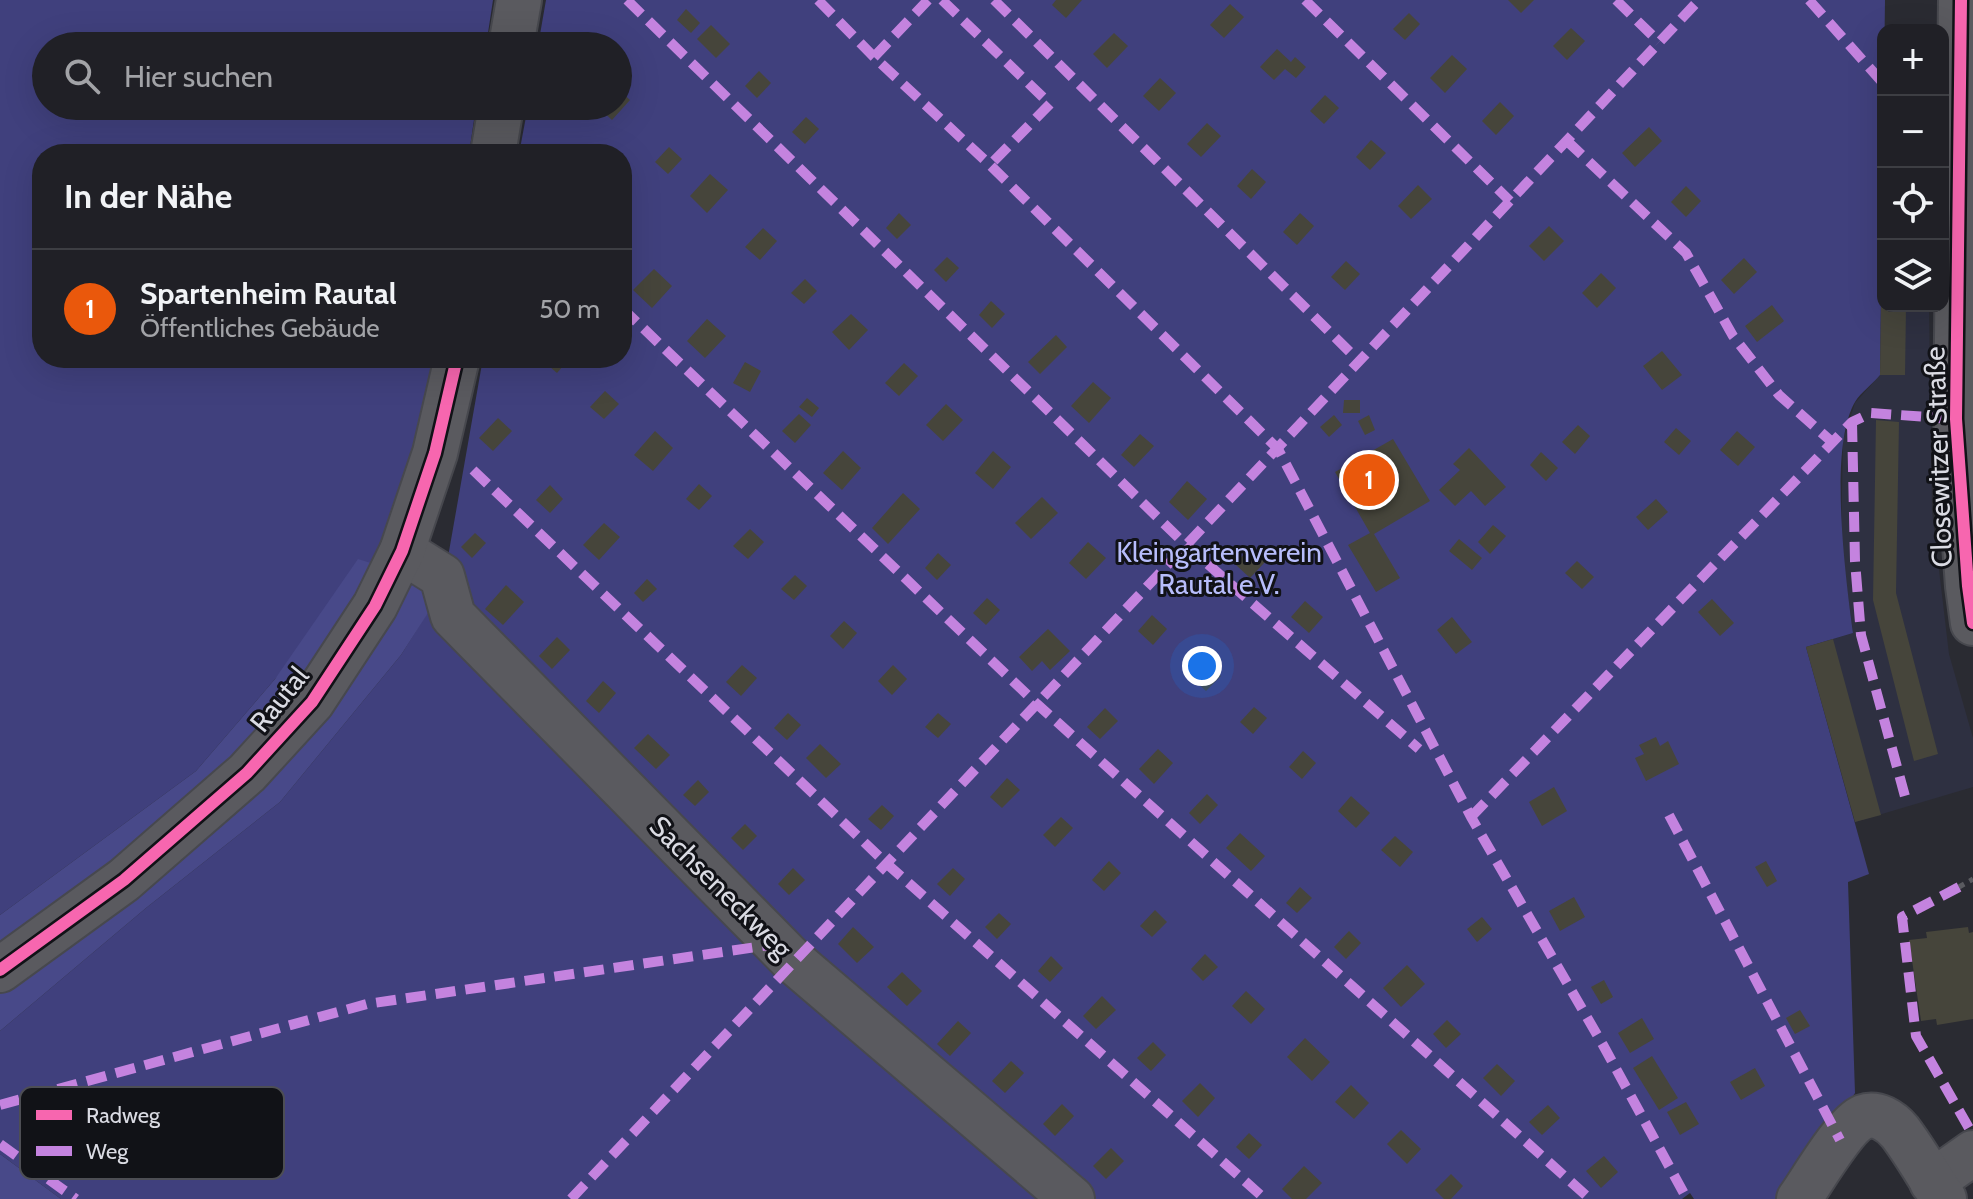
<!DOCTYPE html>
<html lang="de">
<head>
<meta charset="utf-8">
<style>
	:root { --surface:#202026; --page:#28282e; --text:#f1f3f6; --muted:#a2a3a7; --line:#3d3e43; --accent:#ea580c }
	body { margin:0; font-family:Cabin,sans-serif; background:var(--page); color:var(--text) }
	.controls { position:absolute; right:24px; top:24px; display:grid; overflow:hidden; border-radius:16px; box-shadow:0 8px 32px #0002 }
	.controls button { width:72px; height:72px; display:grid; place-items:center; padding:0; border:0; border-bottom:2px solid var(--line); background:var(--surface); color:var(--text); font:40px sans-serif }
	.you { position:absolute; left:1202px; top:666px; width:28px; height:28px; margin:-20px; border:6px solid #fff; border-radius:50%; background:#1a73e8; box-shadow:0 0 0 12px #1a73e833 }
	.badge { display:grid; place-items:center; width:52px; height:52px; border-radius:50%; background:var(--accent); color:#fff; font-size:26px; font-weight:700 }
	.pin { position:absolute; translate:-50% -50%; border:4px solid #fff; box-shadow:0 2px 8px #0006 }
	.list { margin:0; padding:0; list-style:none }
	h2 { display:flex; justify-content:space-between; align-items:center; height:104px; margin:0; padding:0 32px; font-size:34px }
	h2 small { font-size:26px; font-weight:400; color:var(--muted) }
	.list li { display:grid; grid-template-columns:52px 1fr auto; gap:24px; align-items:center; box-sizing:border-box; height:120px; padding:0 32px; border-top:2px solid var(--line) }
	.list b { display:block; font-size:30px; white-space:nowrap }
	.list p { margin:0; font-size:26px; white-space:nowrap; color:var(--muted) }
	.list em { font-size:26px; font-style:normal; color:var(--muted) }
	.icon { flex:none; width:44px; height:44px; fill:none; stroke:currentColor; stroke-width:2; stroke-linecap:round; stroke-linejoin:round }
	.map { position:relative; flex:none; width:1973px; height:1199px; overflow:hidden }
	.search { position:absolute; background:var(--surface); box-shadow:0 8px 32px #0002; left:32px; top:32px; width:600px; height:88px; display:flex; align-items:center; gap:20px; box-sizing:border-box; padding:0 28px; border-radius:44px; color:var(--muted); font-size:30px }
	.panel { position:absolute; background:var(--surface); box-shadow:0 8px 32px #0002; left:32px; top:144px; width:600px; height:224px; border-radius:32px }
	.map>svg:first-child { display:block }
	.built { fill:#2e3041 }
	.green { fill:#40407d }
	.forest { fill:#484989 }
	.building { fill:#46453b }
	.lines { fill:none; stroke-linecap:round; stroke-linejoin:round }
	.minor-casing { stroke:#47484e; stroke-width:48 }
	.path { stroke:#5a5b60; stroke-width:5; stroke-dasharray:6 6; stroke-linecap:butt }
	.minor { stroke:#5a5a5f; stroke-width:44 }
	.quiet { stroke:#c483df; stroke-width:10; stroke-dasharray:20 10; stroke-linecap:butt }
	.cycleway-casing { stroke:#111217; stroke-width:17 }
	.cycleway { stroke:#f766af; stroke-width:12 }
	.labels { text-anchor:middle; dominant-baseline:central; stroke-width:6; stroke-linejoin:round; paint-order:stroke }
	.street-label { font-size:28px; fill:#dadbe3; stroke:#111217 }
	.park-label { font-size:28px; fill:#b7bdfb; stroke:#111217 }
	.key { fill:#111217; stroke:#4d4e54; stroke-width:2 }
	.key-label { font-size:22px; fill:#dadbe3 }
</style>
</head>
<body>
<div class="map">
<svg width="1973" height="1199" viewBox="0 0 1973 1199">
	<rect width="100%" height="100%" fill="#2a2b32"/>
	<polygon class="built" points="1881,285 1883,306 1929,306 1932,511 1949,654 1973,738 1973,787 1855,822 1806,647 1853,633 1841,543 1843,440 1855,403 1880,375"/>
	<g class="green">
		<polygon points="0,0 493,0 486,46 46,46 46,106 476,106 469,154 42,154 42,358 433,358 410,467 380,566 275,679 196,771 0,915"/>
		<path d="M546 0H1885L1880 375C1873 384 1861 392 1855 402 1828 448 1846 580 1853 633L1806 647 1869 874 1848 882 1855 1093 1782 1199H1694L1690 1193 1682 1199H1080L796 952 481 619 448 557 483 358H622V154H519L528 106H618V46H538Z"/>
		<polygon points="436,599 1059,1199 61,1199 0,1154 0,1031 146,908 280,802 401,655"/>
	</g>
	<g class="forest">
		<polygon points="358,559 380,566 276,729 0,954 0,915 196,771 275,679"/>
		<polygon points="410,574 437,599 401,655 280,802 146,908 0,1031 0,986 108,907"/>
		<polygon points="0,1154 61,1199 0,1199"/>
	</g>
	<g class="building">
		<polygon points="1056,0 1082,0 1066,18 1052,5"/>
		<polygon points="1508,0 1534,0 1521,13"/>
		<polygon points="1230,4 1244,17 1224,38 1210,25"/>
		<polygon points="686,9 700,23 691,33 677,20"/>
		<polygon points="1409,13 1420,24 1405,40 1393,29"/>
		<polygon points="711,25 730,44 716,58 697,39"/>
		<polygon points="1571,28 1585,41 1567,60 1553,46"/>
		<polygon points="1114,33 1128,46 1107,68 1093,54"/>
		<polygon points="1277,49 1291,62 1295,57 1306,67 1296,78 1285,69 1274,80 1260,67"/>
		<polygon points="1452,55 1467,69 1445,93 1430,78"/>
		<polygon points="759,71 771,83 757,98 745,86"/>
		<polygon points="1160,78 1176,93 1159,111 1143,96"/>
		<polygon points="618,89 630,100 612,120 597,106 618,106"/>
		<polygon points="1325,95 1339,108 1324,124 1310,111"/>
		<polygon points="1500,102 1514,116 1496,135 1482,121"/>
		<polygon points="806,117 819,129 805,144 792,132"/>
		<polygon points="1207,123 1221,136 1201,157 1187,144"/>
		<polygon points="1649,127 1662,141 1635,167 1622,153"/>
		<polygon points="1371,140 1386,153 1370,170 1356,157"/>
		<polygon points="669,147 682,159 668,174 655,162"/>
		<polygon points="1252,169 1266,182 1251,199 1237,186"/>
		<polygon points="710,174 728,190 707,213 690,196"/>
		<polygon points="1418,185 1432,199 1411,219 1398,206"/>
		<polygon points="1686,186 1701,201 1686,217 1671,202"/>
		<polygon points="899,213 911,225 897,239 886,228"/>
		<polygon points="1300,213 1314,226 1297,245 1283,232"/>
		<polygon points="1549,226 1564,241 1544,261 1529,246"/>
		<polygon points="763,228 777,241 760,260 745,247"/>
		<polygon points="947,257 959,268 946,282 934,270"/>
		<polygon points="1744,258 1757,272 1734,294 1721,280"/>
		<polygon points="1346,261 1360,274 1345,290 1331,277"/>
		<polygon points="654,269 672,286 652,308 633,290"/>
		<polygon points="1601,273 1616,288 1597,308 1582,293"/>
		<polygon points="805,279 817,291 804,304 791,293"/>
		<polygon points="991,301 1005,314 992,328 979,315"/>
		<polygon points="1772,305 1784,321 1757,342 1745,326"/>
		<polygon points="1881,306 1906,306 1905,375 1880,375"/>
		<polygon points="851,314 868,330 849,350 832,332"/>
		<polygon points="707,319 726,336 705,358 687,341"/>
		<polygon points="1056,335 1067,347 1040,374 1028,362"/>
		<polygon points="1662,351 1682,375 1662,390 1643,366"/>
		<polygon points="546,358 567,358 569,359 557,373 543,361"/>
		<polygon points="745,362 761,371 750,392 733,383"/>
		<polygon points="904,363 918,376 899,396 885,383"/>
		<polygon points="1093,382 1111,398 1089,423 1071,406"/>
		<polygon points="605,391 619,404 604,419 590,407"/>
		<polygon points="807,398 819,408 812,417 799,407"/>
		<polygon points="1344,400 1360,400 1360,413 1343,413"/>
		<polygon points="946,404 963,420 943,441 926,425"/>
		<polygon points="799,414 811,425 795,443 782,431"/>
		<polygon points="1334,415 1342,425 1329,437 1320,427"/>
		<polygon points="1369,415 1375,430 1365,435 1358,421"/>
		<polygon points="498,418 512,431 493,451 479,438"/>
		<polygon points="1876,420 1899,422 1896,593 1938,754 1914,761 1873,600"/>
		<polygon points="1578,425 1590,436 1575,454 1562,442"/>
		<polygon points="1676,428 1691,441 1679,455 1664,442"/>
		<polygon points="655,431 673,448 653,471 634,455"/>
		<polygon points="1737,431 1755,447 1738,466 1720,450"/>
		<polygon points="1140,434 1154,446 1134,467 1121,455"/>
		<polygon points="1393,439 1430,501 1374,534 1400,578 1376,592 1348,545 1370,533 1335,472"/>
		<polygon points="1469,448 1506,487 1485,506 1471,491 1455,506 1439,490 1460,470 1453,464"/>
		<polygon points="843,451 861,468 842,490 823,473"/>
		<polygon points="993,451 1011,467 993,489 975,473"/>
		<polygon points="1541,452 1558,468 1546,481 1530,465"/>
		<polygon points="1187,481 1207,499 1188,520 1169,502"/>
		<polygon points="699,484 712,496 699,510 686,499"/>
		<polygon points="550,485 563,499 550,513 536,500"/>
		<polygon points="903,493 920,509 888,544 872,528"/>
		<polygon points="1042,497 1058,513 1031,539 1015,523"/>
		<polygon points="1656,499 1668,512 1648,530 1636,517"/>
		<polygon points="604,523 620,537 599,560 583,545"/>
		<polygon points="1493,525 1506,536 1490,554 1478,542"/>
		<polygon points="750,529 764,542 748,559 733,546"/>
		<polygon points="475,533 486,543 472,558 461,547"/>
		<polygon points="1459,539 1482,558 1472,570 1449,551"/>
		<polygon points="1088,542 1106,558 1086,579 1069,563"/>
		<polygon points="1249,549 1265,562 1250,578 1235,564"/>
		<polygon points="938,553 951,565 937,580 925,568"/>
		<polygon points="1577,561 1594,577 1582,589 1565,573"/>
		<polygon points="795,575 807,586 794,600 781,589"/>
		<polygon points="647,579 657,589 643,602 634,593"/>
		<polygon points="506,585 524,602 503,625 485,609"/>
		<polygon points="987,598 1000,610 986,625 973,613"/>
		<polygon points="1712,599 1734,623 1720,636 1698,612"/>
		<polygon points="1305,601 1323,617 1309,633 1291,617"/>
		<polygon points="1152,615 1167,629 1153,645 1138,631"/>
		<polygon points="1452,617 1472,642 1456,654 1437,630"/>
		<polygon points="844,621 857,633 843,649 830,636"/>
		<polygon points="1048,629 1070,651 1050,670 1042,661 1032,671 1019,657"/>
		<polygon points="557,637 570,650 552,669 539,656"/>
		<polygon points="1833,639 1881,815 1855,822 1806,647"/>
		<polygon points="1205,662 1221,676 1206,691 1192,678"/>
		<polygon points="742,665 757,678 741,696 726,682"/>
		<polygon points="893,665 907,679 892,695 878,681"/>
		<polygon points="603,681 616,693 599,713 586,701"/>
		<polygon points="1254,707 1267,718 1253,734 1240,722"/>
		<polygon points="1105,708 1118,721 1100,739 1087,727"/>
		<polygon points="788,713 801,725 787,740 774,728"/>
		<polygon points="938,713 951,724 938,738 925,727"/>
		<polygon points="648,734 670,755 656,769 634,748"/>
		<polygon points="1656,737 1660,746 1668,741 1679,764 1646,781 1635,758 1644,754 1639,745"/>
		<polygon points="820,744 841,764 826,778 806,758"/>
		<polygon points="1158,749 1173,763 1154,784 1139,769"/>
		<polygon points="1303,751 1316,763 1302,779 1289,767"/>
		<polygon points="1007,778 1020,790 1002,808 990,797"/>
		<polygon points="698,780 709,792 695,806 683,795"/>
		<polygon points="1554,787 1567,811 1542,826 1529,802"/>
		<polygon points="1207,794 1218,805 1200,824 1189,813"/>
		<polygon points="1351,796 1370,813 1356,828 1338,811"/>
		<polygon points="882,805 894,816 881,830 868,819"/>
		<polygon points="1061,817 1073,828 1055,847 1043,835"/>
		<polygon points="745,824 757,836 743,850 731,838"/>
		<polygon points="1240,833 1265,856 1251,871 1226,848"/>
		<polygon points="1395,836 1413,852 1400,867 1381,850"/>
		<polygon points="1109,861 1121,873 1104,891 1092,880"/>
		<polygon points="1766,861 1777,881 1767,887 1755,867"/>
		<polygon points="793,868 805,880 789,895 778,884"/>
		<polygon points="953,868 965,879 950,896 937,884"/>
		<polygon points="1300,887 1312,898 1297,913 1286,903"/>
		<polygon points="1574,897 1585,917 1560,931 1549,911"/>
		<polygon points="1155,910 1167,922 1152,937 1140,926"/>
		<polygon points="999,913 1011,924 997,939 985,927"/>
		<polygon points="1482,917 1492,929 1477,942 1467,929"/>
		<polygon points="853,927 874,947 857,963 838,944"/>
		<polygon points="1968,927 1969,933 1973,932 1973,1019 1937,1025 1936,1019 1921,1021 1909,940 1927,938 1926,932"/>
		<polygon points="1349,931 1361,943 1346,959 1334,947"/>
		<polygon points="1205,954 1218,967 1203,981 1191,969"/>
		<polygon points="1051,956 1063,968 1050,982 1038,971"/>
		<polygon points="1407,965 1425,984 1401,1007 1383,988"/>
		<polygon points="902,972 922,991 907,1006 887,987"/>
		<polygon points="1604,980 1613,997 1601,1004 1591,987"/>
		<polygon points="1246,991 1265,1009 1251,1024 1232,1006"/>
		<polygon points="1102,996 1116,1010 1096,1029 1083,1016"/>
		<polygon points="1800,1010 1810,1026 1795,1034 1786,1018"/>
		<polygon points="1642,1018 1654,1039 1630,1053 1618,1033"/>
		<polygon points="1447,1020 1461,1034 1446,1048 1433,1034"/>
		<polygon points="958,1021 971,1033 950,1056 937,1044"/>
		<polygon points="1305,1038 1330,1062 1312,1081 1287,1057"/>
		<polygon points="1153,1042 1166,1055 1151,1071 1137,1058"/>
		<polygon points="1652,1056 1678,1098 1659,1110 1633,1068"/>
		<polygon points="1011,1061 1024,1073 1005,1093 992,1081"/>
		<polygon points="1497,1064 1515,1081 1501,1096 1483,1078"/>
		<polygon points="1755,1068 1765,1086 1741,1100 1730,1082"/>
		<polygon points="1200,1083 1215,1098 1198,1117 1182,1101"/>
		<polygon points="1351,1085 1369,1103 1354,1119 1335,1102"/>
		<polygon points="1686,1102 1699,1124 1680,1135 1667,1112"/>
		<polygon points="1062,1104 1074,1116 1055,1136 1043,1124"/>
		<polygon points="1548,1105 1560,1118 1542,1135 1529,1122"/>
		<polygon points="1401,1130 1421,1149 1407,1164 1387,1144"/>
		<polygon points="1249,1133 1262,1145 1249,1159 1236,1147"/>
		<polygon points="1111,1148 1124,1161 1106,1179 1093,1166"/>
		<polygon points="1604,1156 1618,1172 1601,1188 1586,1171"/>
		<polygon points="1304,1166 1322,1183 1306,1199 1292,1199 1282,1189"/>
		<polygon points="1451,1174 1463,1186 1451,1199 1444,1199 1435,1190"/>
	</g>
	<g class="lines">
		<defs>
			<g id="minor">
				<polyline points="1961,0 1956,419 1968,586 1973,623"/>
				<polyline points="511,46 519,0"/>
				<polyline points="493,154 501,106"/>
				<polyline points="402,551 442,576 453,616 793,961 1072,1199"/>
				<polyline points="0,970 124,880 247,773 312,702 375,606 402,551 435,453 457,358"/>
				<polyline points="1932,1182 1973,1153"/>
				<path d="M1799 1199C1812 1181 1844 1125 1863 1117 1877 1112 1891 1121 1900 1132 1916 1153 1929 1177 1944 1199"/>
			</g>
		</defs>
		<use href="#minor" class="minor-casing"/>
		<polyline class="path" points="1959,887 1973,879"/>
		<use href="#minor" class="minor"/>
		<g class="quiet">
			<polyline points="627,0 1187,546 1419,749"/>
			<polyline points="818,0 874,57 990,165 1278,449 1471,817 1603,1045 1687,1199"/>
			<polyline points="942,0 1050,104 990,165"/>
			<polyline points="994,0 1360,362"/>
			<polyline points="1305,0 1510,201"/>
			<polyline points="1616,0 1659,42"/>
			<polyline points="1809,0 1883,83"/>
			<polyline points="874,57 928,0"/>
			<polyline points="1567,141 1686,253 1733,336 1779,395 1832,442"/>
			<polyline points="622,308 1037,704 1590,1199"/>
			<polyline points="1852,422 1855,561 1861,635 1906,800"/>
			<polyline points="473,470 886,863 1265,1199"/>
			<polyline points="1669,815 1840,1140"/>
			<polyline points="1471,817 1852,422 1871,413 1956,419"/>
			<polyline points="1959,887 1902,917 1916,1036 1973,1135"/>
			<polyline points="0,1105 367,1004 777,944"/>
			<polyline points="0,1144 76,1199"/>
			<polyline points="571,1199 1699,0"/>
		</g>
		<defs>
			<g id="cycleway">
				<polyline points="1961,0 1956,419 1968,586 1973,623"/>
				<polyline points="0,970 124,880 247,773 312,702 375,606 402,551 435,453 457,358"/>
			</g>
		</defs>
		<use href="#cycleway" class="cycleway-casing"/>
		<use href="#cycleway" class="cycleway"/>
	</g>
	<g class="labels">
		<g class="street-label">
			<text transform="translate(1938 457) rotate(-92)">Closewitzer Straße</text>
			<text transform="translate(279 699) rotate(-51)">Rautal</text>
			<text transform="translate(721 887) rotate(45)">Sachseneckweg</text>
		</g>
		<g class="park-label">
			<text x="1219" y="552">Kleingartenverein<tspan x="1219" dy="32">Rautal e.V.</tspan></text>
		</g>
	</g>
	<rect x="20" y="1087" width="264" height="92" rx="12" class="key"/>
	<rect x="36" y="1110" width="36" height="10" fill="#f766af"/>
	<rect x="36" y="1146" width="36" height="10" fill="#c483df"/>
	<g class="key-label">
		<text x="86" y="1123">Radweg</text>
		<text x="86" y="1159">Weg</text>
	</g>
</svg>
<div class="controls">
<button>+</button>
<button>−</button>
<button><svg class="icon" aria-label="locate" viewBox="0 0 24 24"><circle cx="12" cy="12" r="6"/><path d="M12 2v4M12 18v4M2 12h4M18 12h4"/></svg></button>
<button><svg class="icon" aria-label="layers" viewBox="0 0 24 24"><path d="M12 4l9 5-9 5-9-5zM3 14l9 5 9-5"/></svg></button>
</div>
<div class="you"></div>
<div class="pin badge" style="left:1369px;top:480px">1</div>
<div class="search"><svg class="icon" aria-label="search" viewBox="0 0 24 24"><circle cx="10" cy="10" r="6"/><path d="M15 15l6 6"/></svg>Hier suchen</div>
<section class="panel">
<h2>In der Nähe<small></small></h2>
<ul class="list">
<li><span class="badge">1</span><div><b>Spartenheim Rautal</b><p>Öffentliches Gebäude</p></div><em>50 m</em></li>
</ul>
</section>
</div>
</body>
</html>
